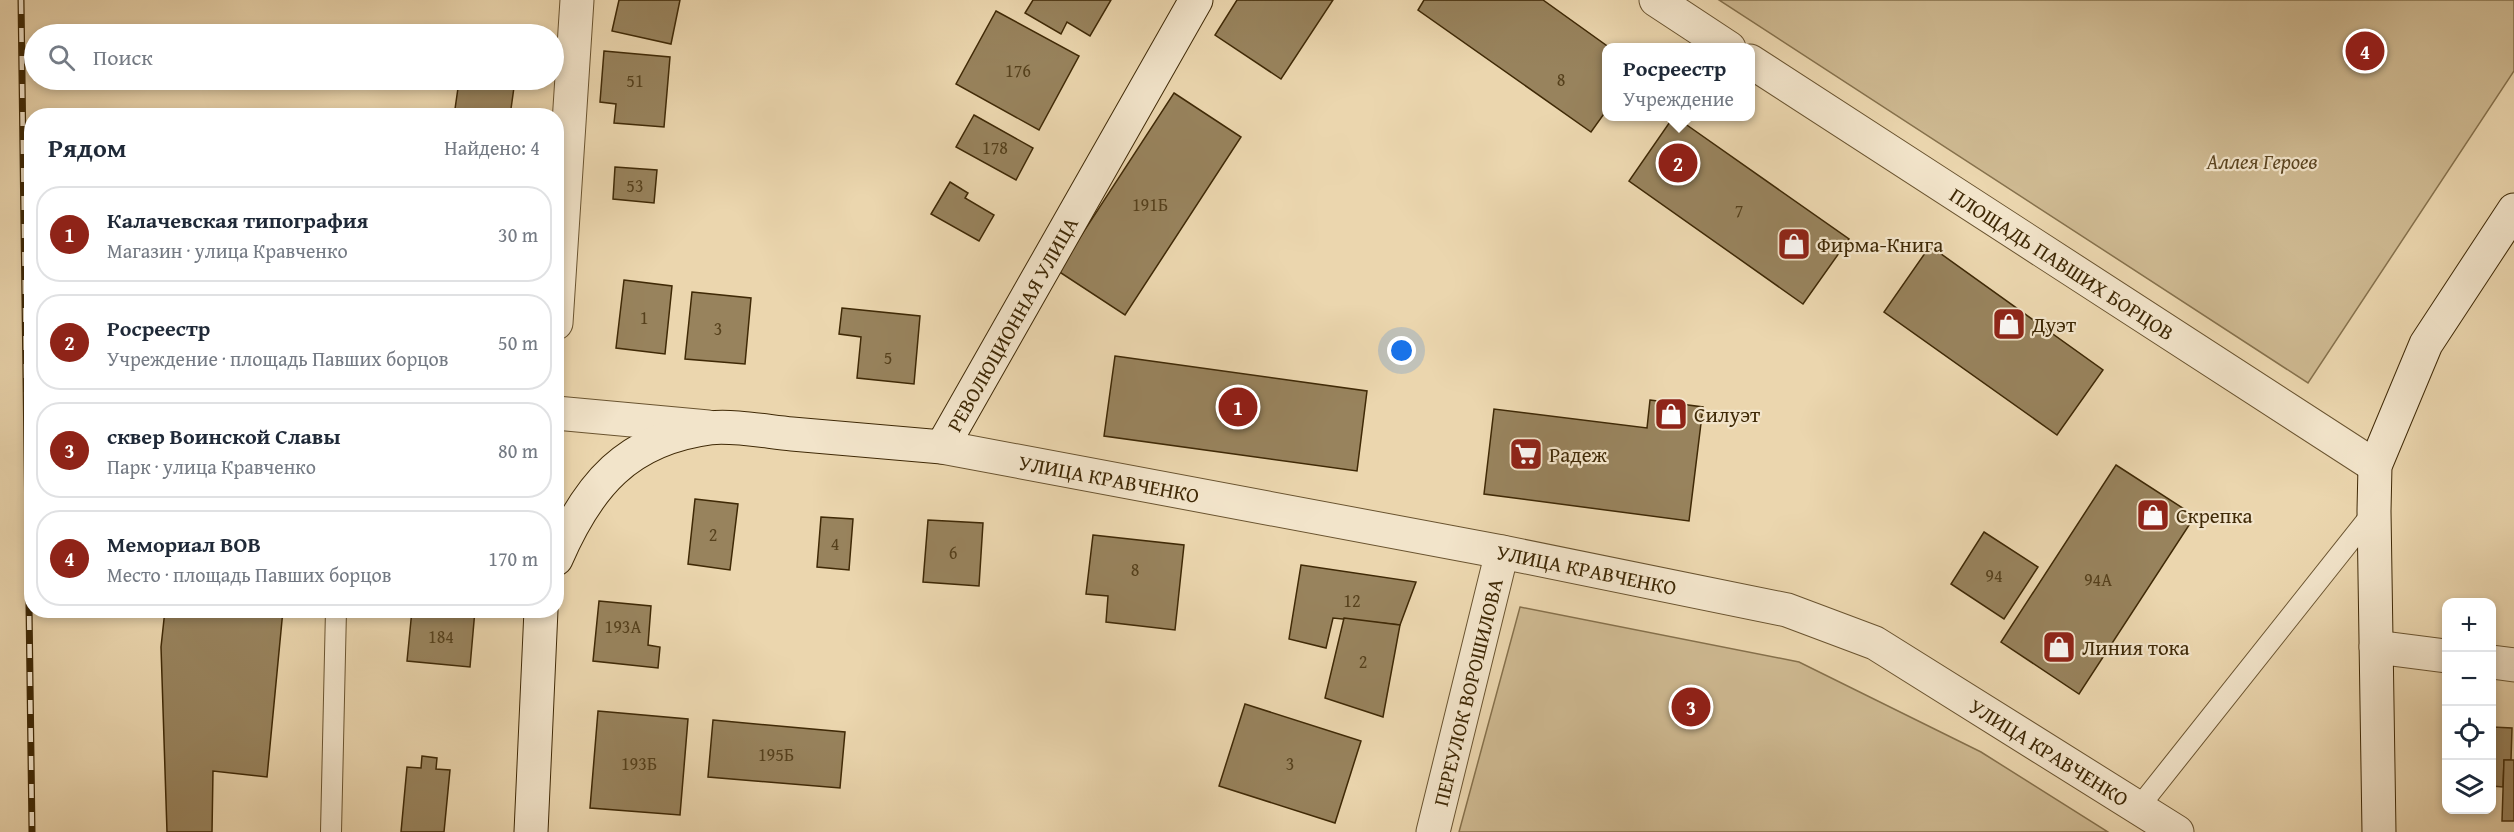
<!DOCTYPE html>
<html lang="ru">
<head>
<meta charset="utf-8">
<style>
	:root { --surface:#fff; --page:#f2f2f3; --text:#1f2937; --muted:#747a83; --line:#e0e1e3; --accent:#8f2418 }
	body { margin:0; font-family:"Gentium Book Plus",serif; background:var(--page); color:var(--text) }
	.controls { position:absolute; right:18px; bottom:18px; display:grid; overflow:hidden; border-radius:12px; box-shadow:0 3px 9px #0003 }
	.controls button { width:54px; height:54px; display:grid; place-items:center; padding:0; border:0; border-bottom:2px solid var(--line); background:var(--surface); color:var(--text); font:30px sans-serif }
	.you { position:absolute; left:1402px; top:351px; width:21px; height:21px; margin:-15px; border:4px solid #fff; border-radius:50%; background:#1a73e8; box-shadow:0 0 0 9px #1a73e833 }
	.badge { display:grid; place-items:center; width:39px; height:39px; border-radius:50%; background:var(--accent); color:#fff; font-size:20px; font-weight:700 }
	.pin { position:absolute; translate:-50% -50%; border:3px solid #fff; box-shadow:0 2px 6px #0006 }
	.popup { position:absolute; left:1602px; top:43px; width:153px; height:78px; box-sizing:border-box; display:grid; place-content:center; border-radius:12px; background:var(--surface); filter:drop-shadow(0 2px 4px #0005); font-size:20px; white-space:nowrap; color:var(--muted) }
	.popup b { font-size:22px; color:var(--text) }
	.popup::after { content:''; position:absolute; left:50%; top:100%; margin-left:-12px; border:12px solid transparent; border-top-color:var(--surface) }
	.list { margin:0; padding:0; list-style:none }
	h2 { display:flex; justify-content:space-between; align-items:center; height:78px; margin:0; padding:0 24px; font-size:26px }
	h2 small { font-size:20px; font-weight:400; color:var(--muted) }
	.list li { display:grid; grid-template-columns:39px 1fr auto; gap:18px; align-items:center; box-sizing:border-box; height:96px; margin:0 12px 12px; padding:0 12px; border:2px solid var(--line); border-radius:24px }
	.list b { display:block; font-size:22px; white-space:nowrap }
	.list p { margin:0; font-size:20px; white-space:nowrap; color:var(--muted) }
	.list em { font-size:20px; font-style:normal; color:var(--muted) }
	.icon { flex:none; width:33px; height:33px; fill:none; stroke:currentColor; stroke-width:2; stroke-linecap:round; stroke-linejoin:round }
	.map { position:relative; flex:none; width:2514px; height:832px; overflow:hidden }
	.search { position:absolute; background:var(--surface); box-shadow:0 3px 9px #0003; left:24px; top:24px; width:540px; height:66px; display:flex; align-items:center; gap:15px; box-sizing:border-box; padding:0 21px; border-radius:33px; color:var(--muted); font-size:22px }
	.panel { position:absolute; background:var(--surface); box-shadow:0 3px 9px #0003; left:24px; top:108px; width:540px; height:510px; border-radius:24px }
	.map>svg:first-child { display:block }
	.green { fill:#ceb991; stroke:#86714c; stroke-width:1.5 }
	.building { fill:#98835d; stroke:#3f2906; stroke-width:1.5 }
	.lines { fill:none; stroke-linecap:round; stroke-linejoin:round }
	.lane-casing { stroke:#6a5430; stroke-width:22 }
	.street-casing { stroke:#6a5430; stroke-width:35 }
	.secondary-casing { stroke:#3f2906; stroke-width:35 }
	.lane { stroke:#f2e4ca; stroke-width:20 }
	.street { stroke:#f2e4ca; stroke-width:33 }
	.secondary { stroke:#f2e4ca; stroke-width:33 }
	.rail-casing { stroke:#3f2906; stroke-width:7 }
	.rail { stroke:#f2e4ca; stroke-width:4.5; stroke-dasharray:14; stroke-linecap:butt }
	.labels { text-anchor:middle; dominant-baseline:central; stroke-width:4.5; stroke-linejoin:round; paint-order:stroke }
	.number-label { font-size:18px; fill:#55401c }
	.park-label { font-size:21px; font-style:italic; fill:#5c4622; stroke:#f2e4ca }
	.poi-label { font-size:21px; fill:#3f2906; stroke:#f2e4ca; text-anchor:start }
	.street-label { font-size:21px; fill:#3f2906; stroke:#f2e4ca }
</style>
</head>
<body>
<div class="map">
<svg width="2514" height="832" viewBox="0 0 2514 832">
	<rect width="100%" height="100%" fill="#ebd6ae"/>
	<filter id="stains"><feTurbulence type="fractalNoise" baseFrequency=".00333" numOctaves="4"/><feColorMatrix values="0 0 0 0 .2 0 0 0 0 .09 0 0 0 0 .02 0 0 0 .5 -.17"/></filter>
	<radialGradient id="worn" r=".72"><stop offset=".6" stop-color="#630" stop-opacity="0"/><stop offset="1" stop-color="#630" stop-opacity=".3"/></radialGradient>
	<g class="green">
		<polygon points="1719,0 2514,0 2514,71 2308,383"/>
		<polygon points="1520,607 1799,662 1981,752 2108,832 1459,832"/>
	</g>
	<g class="building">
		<polygon points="619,0 680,0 671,44 612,31"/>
		<polygon points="1033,0 1111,0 1090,36 1067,22 1061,34 1025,13"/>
		<polygon points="1237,0 1333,0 1281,79 1215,35"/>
		<polygon points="1424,0 1543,0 1610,48 1606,48 1606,111 1591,132 1418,10"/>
		<polygon points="996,11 1079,56 1039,130 956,84"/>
		<polygon points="604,51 670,57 664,127 614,123 616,104 600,102"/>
		<polygon points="451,80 515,80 510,116 454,116 458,88 450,87"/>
		<polygon points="1174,93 1241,137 1125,315 1058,271"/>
		<polygon points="974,115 1033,148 1016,180 956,147"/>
		<polygon points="1674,116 1849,239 1803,304 1629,181"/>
		<polygon points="615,167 657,170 654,203 613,199"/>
		<polygon points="950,182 968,193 965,198 994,215 979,241 931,214"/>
		<polygon points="1930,246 2103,370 2057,435 1884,312"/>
		<polygon points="624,280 672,286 665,354 616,348"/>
		<polygon points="692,292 751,298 745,364 685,359"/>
		<polygon points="842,308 920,316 914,384 857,378 861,337 839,334"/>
		<polygon points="1115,356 1367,391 1357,471 1104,436"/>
		<polygon points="1650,400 1703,407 1689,521 1484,494 1494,409 1647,428"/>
		<polygon points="2116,465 2195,516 2079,694 2001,642"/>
		<polygon points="695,499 738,504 730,570 688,564"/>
		<polygon points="821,517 853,519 849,570 817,567"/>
		<polygon points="928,520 983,523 979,586 923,582"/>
		<polygon points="1984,532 2038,567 2004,619 1951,584"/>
		<polygon points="1093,535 1184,545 1175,630 1106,622 1108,596 1086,594"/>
		<polygon points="1301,565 1416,582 1400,625 1333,618 1326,648 1289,639"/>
		<polygon points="599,601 651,606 648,645 660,647 658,668 593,661"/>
		<polygon points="165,610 283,610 267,777 213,771 212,832 167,832 161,647"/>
		<polygon points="412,610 475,610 470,667 407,661"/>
		<polygon points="1344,618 1400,625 1383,717 1325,698"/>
		<polygon points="1245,704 1361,741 1335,823 1219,786"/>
		<polygon points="598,711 688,719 680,815 590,808"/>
		<polygon points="713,720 845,732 840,788 708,777"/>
		<polygon points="2492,727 2512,728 2511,760 2504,760 2503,787 2492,786"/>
		<polygon points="422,756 437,758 436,769 450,770 444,832 401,832 407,767 421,768"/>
		<polygon points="2504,760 2514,760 2514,821 2502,821"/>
	</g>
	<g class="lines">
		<defs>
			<g id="lane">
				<polyline points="2139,807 2374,511"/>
				<polyline points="331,832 336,610"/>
			</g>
			<g id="street">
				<polyline points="1656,0 1729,48"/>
				<path id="s1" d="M1750 61 2375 466"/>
				<polyline points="556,323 577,0"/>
				<polyline points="556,413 708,427"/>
				<path id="s2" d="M942 447 1502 552 1787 610 1875 643 2177 832"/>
				<polyline points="2376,647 2446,656"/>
				<polyline points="2492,662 2514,665"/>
				<path id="s3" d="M1433 832 1502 552"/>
			</g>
			<g id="secondary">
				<path id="s4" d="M556 559C588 485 627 439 710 428 732 425 769 432 792 434 842 438 892 443 942 447L1196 0"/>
				<polyline points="531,832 541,610"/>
				<polyline points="2379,832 2374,511 2375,466 2426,344 2514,210"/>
			</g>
		</defs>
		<use href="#lane" class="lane-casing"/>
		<use href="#street" class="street-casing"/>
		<use href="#secondary" class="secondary-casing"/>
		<use href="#lane" class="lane"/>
		<use href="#street" class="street"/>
		<use href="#secondary" class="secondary"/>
		<defs>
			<polyline id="rail" points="21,0 32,832"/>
		</defs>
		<use href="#rail" class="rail-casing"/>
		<use href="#rail" class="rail"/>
	</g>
	<defs>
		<symbol id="shop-square" viewBox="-11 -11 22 22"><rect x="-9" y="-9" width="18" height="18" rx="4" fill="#8f2418" stroke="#f2e4ca"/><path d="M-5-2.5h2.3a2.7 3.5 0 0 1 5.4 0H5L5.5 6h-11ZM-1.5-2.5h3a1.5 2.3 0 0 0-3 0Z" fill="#fff"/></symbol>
		<symbol id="supermarket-square" viewBox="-11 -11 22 22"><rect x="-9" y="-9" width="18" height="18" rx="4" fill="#8f2418" stroke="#f2e4ca"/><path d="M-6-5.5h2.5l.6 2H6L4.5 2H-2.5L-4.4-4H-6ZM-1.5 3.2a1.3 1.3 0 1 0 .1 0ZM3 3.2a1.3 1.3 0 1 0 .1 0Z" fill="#fff"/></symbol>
	</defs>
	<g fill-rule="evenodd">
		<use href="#shop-square" x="1775" y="225" width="38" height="38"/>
		<use href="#shop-square" x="1990" y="305" width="38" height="38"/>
		<use href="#shop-square" x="1652" y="395" width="38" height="38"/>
		<use href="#supermarket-square" x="1507" y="435" width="38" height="38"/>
		<use href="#shop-square" x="2134" y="496" width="38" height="38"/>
		<use href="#shop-square" x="2040" y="628" width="38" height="38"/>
	</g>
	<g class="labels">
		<g class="number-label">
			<text x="1018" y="70">176</text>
			<text x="1561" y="79">8</text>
			<text x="635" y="80">51</text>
			<text x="995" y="147">178</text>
			<text x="635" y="185">53</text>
			<text x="1150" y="204">191Б</text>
			<text x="1739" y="210">7</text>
			<text x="644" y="317">1</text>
			<text x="718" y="328">3</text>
			<text x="888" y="357">5</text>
			<text x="713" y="534">2</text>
			<text x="835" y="543">4</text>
			<text x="953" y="552">6</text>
			<text x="1135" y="569">8</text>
			<text x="1994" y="575">94</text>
			<text x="2098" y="579">94А</text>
			<text x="1352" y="600">12</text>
			<text x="623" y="626">193А</text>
			<text x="441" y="636">184</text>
			<text x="1363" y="661">2</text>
			<text x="776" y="754">195Б</text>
			<text x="639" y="763">193Б</text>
			<text x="1290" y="763">3</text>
		</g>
		<g class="park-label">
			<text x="2262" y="161">Аллея Героев</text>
		</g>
		<g class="poi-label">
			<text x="1817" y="244">Фирма-Книга</text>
			<text x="2032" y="324">Дуэт</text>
			<text x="1694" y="414">Силуэт</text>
			<text x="1549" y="454">Радеж</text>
			<text x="2176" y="515">Скрепка</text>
			<text x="2082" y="647">Линия тока</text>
		</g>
		<g class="street-label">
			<text stroke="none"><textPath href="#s1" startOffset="372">ПЛОЩАДЬ ПАВШИХ БОРЦОВ</textPath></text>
			<text stroke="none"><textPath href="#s4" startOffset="588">РЕВОЛЮЦИОННАЯ УЛИЦА</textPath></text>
			<text stroke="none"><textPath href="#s2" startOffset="170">УЛИЦА КРАВЧЕНКО</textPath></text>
			<text stroke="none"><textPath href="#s2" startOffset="656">УЛИЦА КРАВЧЕНКО</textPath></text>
			<text stroke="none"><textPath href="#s3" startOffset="144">ПЕРЕУЛОК ВОРОШИЛОВА</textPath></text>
			<text stroke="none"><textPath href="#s2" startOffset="1160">УЛИЦА КРАВЧЕНКО</textPath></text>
		</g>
	</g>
	<rect width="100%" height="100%" filter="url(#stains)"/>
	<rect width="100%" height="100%" fill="url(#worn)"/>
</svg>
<div class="controls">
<button>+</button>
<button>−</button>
<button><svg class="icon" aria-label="locate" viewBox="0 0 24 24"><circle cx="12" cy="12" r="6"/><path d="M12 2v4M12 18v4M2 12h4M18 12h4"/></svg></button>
<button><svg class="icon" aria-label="layers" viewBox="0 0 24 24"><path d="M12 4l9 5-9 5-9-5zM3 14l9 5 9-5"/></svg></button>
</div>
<div class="you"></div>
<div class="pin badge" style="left:1238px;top:407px">1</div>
<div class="pin badge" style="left:1678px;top:163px">2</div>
<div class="popup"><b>Росреестр</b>Учреждение</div>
<div class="pin badge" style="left:1691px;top:707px">3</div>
<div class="pin badge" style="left:2365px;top:51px">4</div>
<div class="search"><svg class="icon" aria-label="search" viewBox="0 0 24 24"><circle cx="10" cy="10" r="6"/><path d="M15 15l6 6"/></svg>Поиск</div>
<section class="panel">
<h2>Рядом<small>Найдено: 4</small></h2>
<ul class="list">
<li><span class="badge">1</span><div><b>Калачевская типография</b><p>Магазин · улица Кравченко</p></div><em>30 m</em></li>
<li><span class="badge">2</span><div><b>Росреестр</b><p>Учреждение · площадь Павших борцов</p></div><em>50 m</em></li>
<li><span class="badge">3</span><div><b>сквер Воинской Славы</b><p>Парк · улица Кравченко</p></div><em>80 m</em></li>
<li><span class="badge">4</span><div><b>Мемориал ВОВ</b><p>Место · площадь Павших борцов</p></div><em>170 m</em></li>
</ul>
</section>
</div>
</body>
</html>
